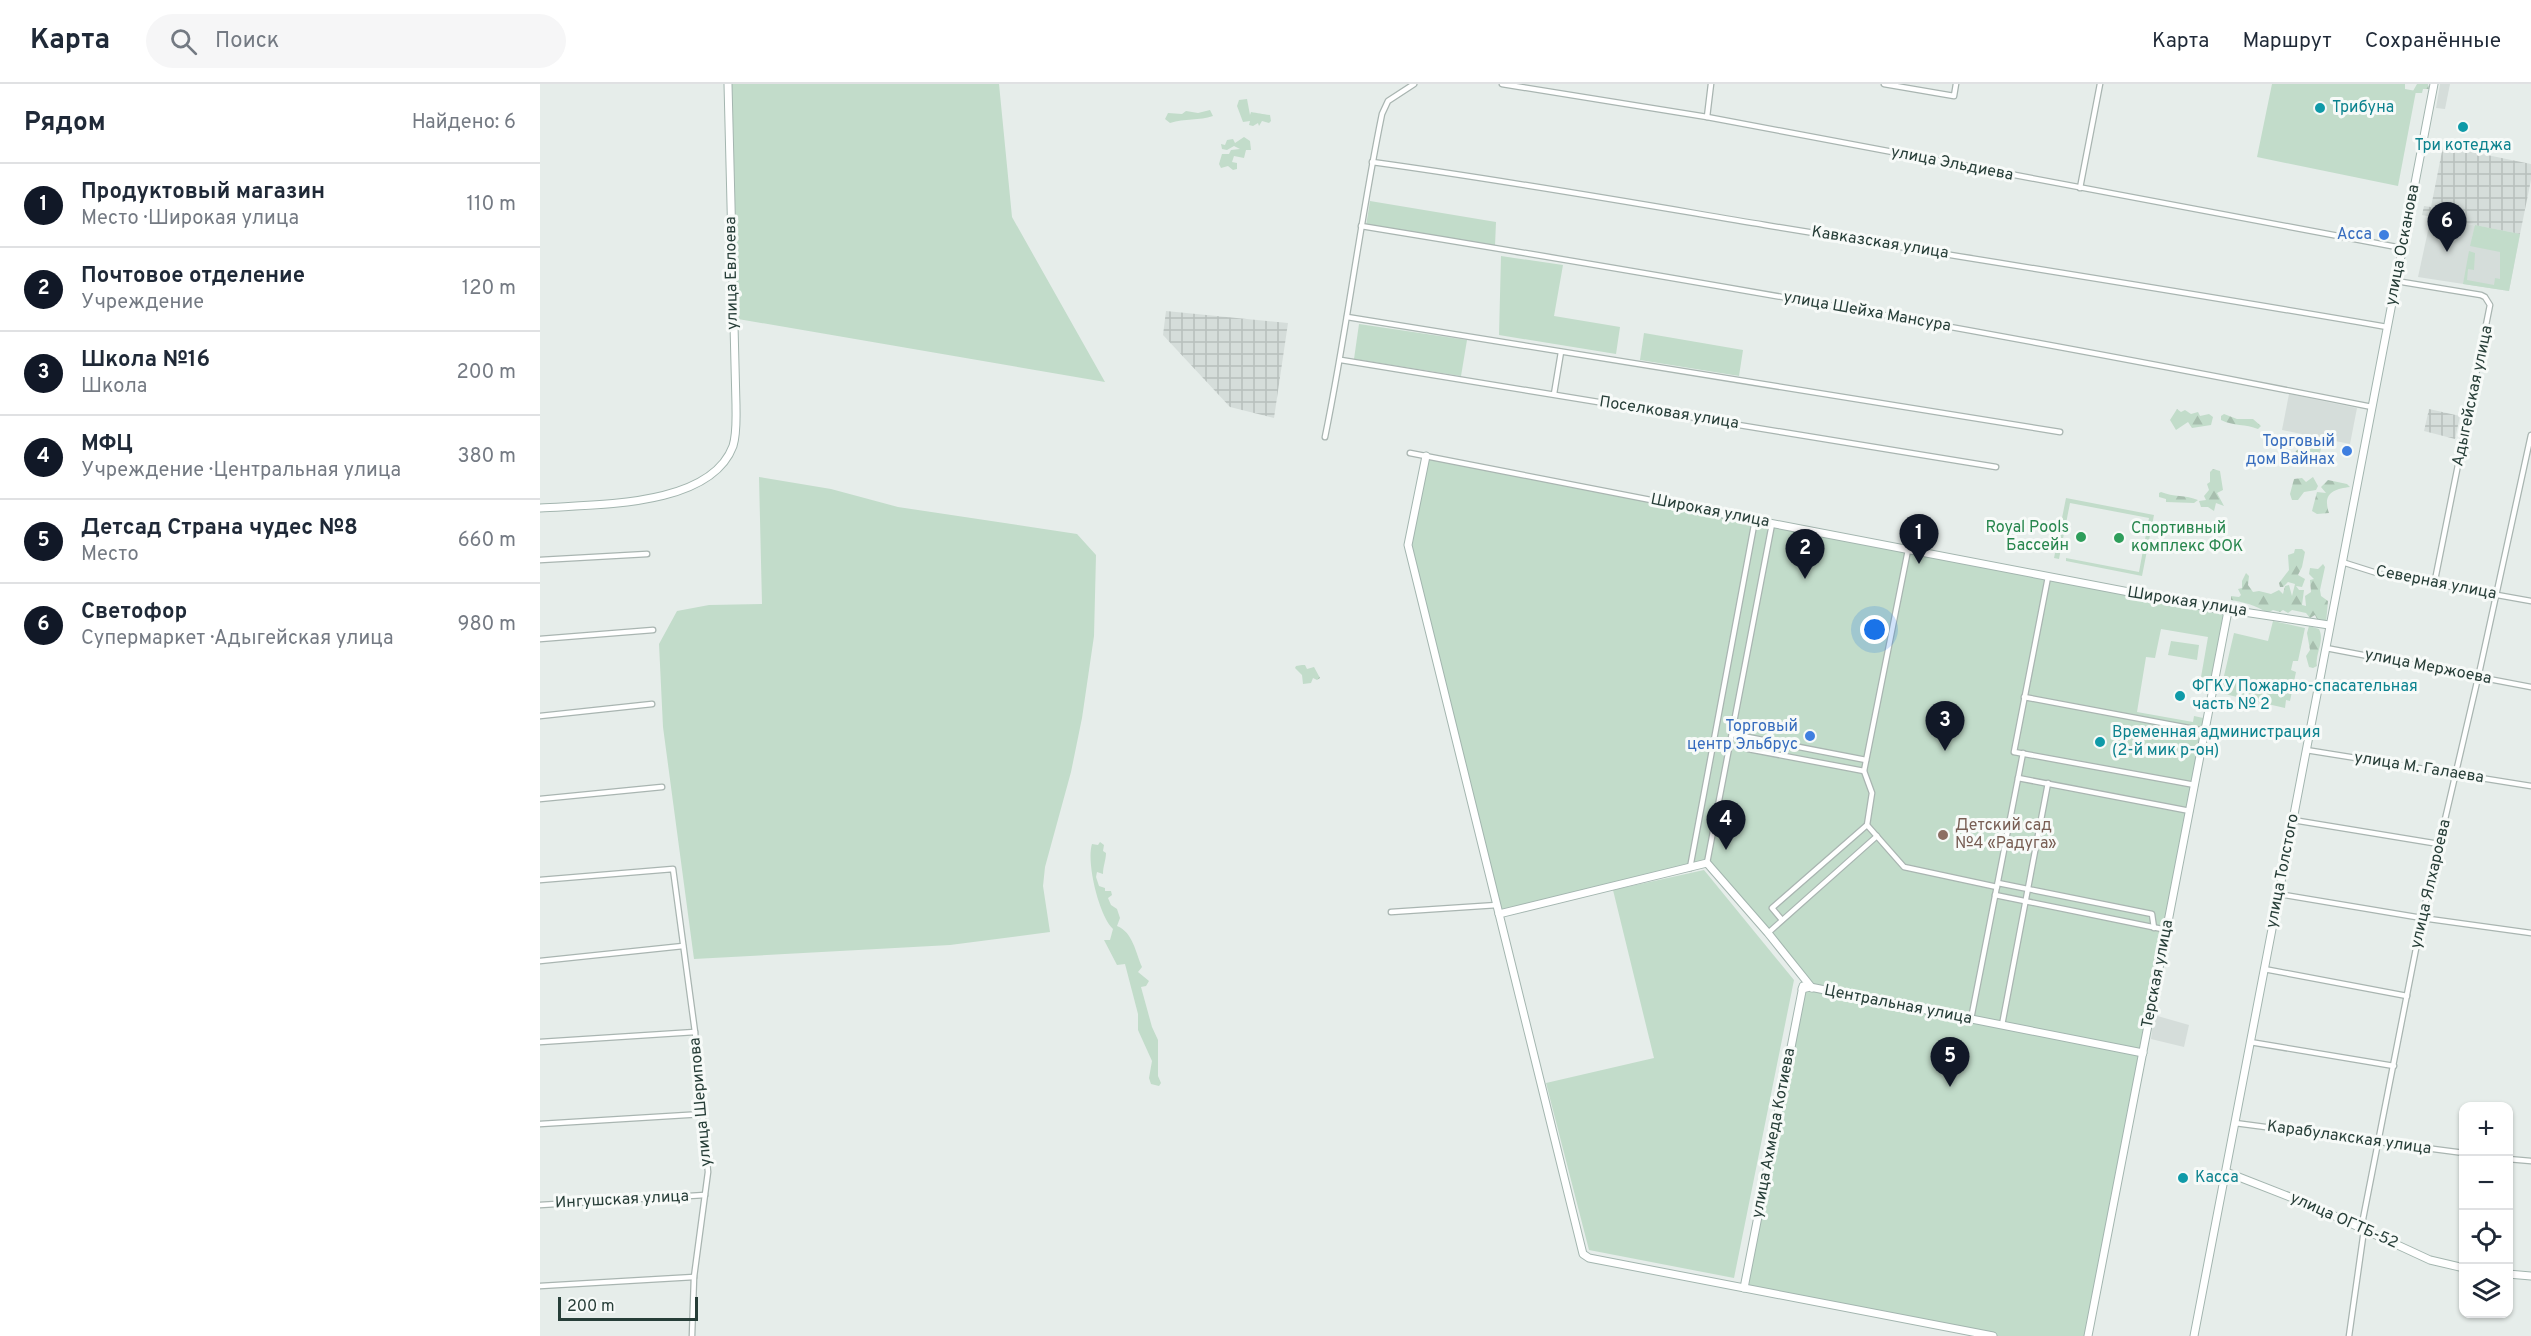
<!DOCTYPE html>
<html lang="ru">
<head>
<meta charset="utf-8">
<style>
	:root { --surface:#fff; --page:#f6f6f7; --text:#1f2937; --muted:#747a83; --line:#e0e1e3; --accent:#111827 }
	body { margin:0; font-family:Overpass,sans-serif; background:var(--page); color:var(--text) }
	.controls { position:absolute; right:18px; bottom:18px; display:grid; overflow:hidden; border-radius:12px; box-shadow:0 2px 4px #0004 }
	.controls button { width:54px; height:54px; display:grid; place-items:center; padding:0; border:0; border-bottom:2px solid var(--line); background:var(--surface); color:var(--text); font:30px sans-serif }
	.scale { position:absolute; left:18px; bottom:15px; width:140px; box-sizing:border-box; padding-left:6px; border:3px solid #273e38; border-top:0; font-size:16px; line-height:21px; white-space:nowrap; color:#273e38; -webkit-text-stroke:4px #f7faf8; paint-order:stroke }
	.you { position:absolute; left:1335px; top:546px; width:21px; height:21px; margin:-15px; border:4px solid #fff; border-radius:50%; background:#1a73e8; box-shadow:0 0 0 9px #1a73e833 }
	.badge { display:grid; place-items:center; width:39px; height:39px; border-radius:50%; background:var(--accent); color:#fff; font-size:20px; font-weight:700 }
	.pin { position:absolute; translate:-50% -50px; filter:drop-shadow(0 2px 3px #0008) }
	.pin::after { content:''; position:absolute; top:32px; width:21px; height:18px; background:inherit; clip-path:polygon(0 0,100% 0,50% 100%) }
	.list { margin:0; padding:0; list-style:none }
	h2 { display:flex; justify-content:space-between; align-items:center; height:78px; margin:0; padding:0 24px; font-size:26px }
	h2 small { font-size:20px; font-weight:400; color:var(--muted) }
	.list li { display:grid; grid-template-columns:39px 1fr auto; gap:18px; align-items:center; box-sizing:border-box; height:84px; padding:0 24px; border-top:2px solid var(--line) }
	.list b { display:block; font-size:22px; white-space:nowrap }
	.list p { margin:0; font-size:20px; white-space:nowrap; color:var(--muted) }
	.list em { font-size:20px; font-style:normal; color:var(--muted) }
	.icon { flex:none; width:33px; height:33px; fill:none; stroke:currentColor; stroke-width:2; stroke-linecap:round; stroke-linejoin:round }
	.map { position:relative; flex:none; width:1991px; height:1252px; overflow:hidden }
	header { display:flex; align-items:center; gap:36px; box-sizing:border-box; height:84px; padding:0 30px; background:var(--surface); border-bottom:2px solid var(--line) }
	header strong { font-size:28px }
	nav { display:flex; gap:33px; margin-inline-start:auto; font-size:21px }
	.search { width:420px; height:54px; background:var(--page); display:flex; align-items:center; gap:15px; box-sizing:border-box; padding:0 21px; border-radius:33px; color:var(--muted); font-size:22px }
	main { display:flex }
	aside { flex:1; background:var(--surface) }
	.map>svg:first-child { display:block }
	.built { fill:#d5ddda }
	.industrial { fill:url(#industrial-grid) }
	.green { fill:#c2dcca }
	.forest { fill:url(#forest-firs) }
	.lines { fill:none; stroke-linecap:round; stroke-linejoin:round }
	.street-casing { stroke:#a9b5b1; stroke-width:7 }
	.secondary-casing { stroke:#a3b5af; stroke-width:9 }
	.street { stroke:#fff; stroke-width:4.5 }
	.secondary { stroke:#fff; stroke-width:7 }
	.culture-dot { fill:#0f9aa8; stroke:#f7faf8; stroke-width:2 }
	.shop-dot { fill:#3f7fe0; stroke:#f7faf8; stroke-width:2 }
	.leisure-dot { fill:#2e9e5b; stroke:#f7faf8; stroke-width:2 }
	.education-dot { fill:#8d6e63; stroke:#f7faf8; stroke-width:2 }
	.labels { text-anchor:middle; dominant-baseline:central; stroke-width:6; stroke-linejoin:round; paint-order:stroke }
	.culture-label { font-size:16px; fill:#0d838f; stroke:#f7faf8; text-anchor:start }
	.street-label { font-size:16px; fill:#273e38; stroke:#f7faf8 }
	.shop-label { font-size:16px; fill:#366cbe; stroke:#f7faf8; text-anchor:end }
	.leisure-label { font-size:16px; fill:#27864d; stroke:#f7faf8; text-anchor:end }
	.education-label { font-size:16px; fill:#785e54; stroke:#f7faf8; text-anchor:start }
</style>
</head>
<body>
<header>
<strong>Карта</strong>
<div class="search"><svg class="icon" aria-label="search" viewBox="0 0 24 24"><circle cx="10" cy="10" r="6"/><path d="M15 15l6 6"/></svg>Поиск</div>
<nav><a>Карта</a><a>Маршрут</a><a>Сохранённые</a></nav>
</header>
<main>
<aside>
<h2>Рядом<small>Найдено: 6</small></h2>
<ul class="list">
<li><span class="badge">1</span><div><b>Продуктовый магазин</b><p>Место · Широкая улица</p></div><em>110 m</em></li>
<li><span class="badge">2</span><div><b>Почтовое отделение</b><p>Учреждение</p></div><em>120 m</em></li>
<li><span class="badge">3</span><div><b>Школа №16</b><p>Школа</p></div><em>200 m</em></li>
<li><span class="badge">4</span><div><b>МФЦ</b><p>Учреждение · Центральная улица</p></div><em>380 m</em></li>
<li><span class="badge">5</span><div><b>Детсад Страна чудес №8</b><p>Место</p></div><em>660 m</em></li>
<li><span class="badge">6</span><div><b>Светофор</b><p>Супермаркет · Адыгейская улица</p></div><em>980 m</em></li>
</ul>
</aside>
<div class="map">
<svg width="1991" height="1252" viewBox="0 0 1991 1252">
	<defs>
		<pattern id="industrial-grid" width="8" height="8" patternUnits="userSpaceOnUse" patternTransform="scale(1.5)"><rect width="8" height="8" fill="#d5ddda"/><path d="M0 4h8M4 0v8" fill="none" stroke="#b7bfbc"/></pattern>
		<pattern id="forest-firs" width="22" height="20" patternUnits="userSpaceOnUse" patternTransform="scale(1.5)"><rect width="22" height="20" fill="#c2dcca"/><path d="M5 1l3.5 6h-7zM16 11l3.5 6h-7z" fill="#a7beae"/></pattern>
	</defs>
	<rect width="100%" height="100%" fill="#e6edea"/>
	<g class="built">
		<polygon points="1900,0 1910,0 1905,25 1896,24"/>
		<polygon points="1891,133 1980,150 1969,207 1878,193"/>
		<polygon points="1749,310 1817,324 1810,360 1742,346"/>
		<polygon points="1614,931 1649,941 1644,963 1611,955"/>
	</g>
	<g class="industrial">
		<polygon points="1903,62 1991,80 1991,96 1980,150 1882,131 1884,122 1891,123"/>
		<polygon points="626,227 748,239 734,334 690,323 623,251"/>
		<polygon points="1889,325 1920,332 1915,355 1884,347"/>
	</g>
	<g class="green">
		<polygon points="192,0 459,0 472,133 565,298 198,235"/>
		<polygon points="1732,0 1865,0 1865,5 1876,7 1858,102 1717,73"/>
		<path d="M707 15 710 31 711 28C718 29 722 30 730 31L731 37 729 39 722 37 719 42 718 39 713 42 709 41 710 37 703 38 697 22 699 16Z"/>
		<path d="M670 26 673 32C659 37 645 34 630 39L625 35 628 29 642 30 646 27 658 29Z"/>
		<polygon points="704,53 710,57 711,66 706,66 704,74 694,72 692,78 697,79 697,85 693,86 688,82 681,84 679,80 682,70 689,70 691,66 700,65 694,62 687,66 682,65 681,60 685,61 687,56 693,55 695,59"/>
		<polygon points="830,117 956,138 955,162 826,142"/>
		<polygon points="1935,141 1980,150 1969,207 1923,200 1929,167 1935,169 1934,186 1928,185 1927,196 1954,201 1955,194 1960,195 1960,168 1930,162"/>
		<polygon points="961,172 1023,181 1014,232 1080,243 1076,270 959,251"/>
		<polygon points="819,240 927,256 921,292 814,275"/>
		<polygon points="1104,249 1203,266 1199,292 1100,276"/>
		<polygon points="886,372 1688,527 1675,596 1661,593 1668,553 1621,545 1615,574 1606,573 1597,628 1653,638 1654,632 1668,635 1548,1252 1453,1252 1204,1204 1264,894 1167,779 959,830 868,461"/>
		<polygon points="219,393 291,405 358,423 537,450 556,471 554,552 542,634 531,688 505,783 503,802 510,848 410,861 154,875 123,643 119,560 137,527 169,521 222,520"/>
		<polygon points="1526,414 1614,431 1602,492 1526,477 1526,474 1599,488 1609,434 1530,419 1519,475 1514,474"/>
		<polygon points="1733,537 1765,544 1758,577 1753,577 1751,586 1756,588 1750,617 1746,616 1745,624 1680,609 1694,549 1728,557"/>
		<polygon points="1631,557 1659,561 1657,576 1628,571"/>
		<path d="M560 758 564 761 563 767 566 769C566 776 563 782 563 790L557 788 556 793 559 802 565 804V807H571L572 811 568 814 571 821 577 825 580 834 577 842C593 848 596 870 602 883L598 888 609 897 606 902 601 903 612 943 618 956V992L621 999 619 1002 611 1000 609 994 612 977 598 946V930L585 880 577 881 564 856H570L573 845C559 832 546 778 552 760L558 761Z"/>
		<polygon points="1164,786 1254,896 1194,1194 1049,1166 1006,999 1114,974 1073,806"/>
	</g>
	<g class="forest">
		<polygon points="1877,0 1888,0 1889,5 1883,5 1882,9 1875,9 1870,19 1865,19 1862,7 1873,7"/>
		<polygon points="1637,325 1641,328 1645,326 1651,330 1658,328 1660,332 1669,330 1673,333 1671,341 1652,344 1648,338 1636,346 1630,336"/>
		<path d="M1684 330 1697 335H1713L1721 342 1718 345C1706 340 1693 342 1681 336V332Z"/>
		<polygon points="1774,355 1781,355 1782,361 1778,376 1771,377 1766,374 1760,378 1757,376 1754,370 1757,366 1769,363"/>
		<polygon points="1673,385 1680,387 1683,406 1677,409 1684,422 1676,419 1674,427 1668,423 1661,423 1659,417 1666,416 1664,412 1669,406 1667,400 1670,398 1670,388"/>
		<polygon points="1773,393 1778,402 1776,406 1764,408 1758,416 1752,416 1750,410 1754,395 1762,394 1766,398"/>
		<path d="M1788 396 1807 400 1810 403C1794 405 1782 409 1789 429L1777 430 1772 427 1777 408 1786 409 1781 403Z"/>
		<path d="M1621 408C1633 413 1646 411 1658 416L1654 419 1626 418V415L1619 413V409Z"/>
		<path d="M1755 465H1762L1765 468 1762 483 1758 491 1765 495 1762 503 1756 502 1759 506H1764L1762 521 1766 522 1765 512 1771 508 1770 496 1774 495 1769 490 1770 484 1778 485 1783 480 1785 483 1780 506 1781 512 1788 517 1786 539 1778 537 1775 531 1770 534 1766 529 1752 526 1748 529 1743 526 1740 528 1733 526 1727 529C1717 521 1702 518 1691 516V512L1699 513 1701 511 1698 505 1702 504V497L1706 489 1709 492 1708 501 1713 508 1719 507 1731 510 1739 506 1743 510 1745 502 1749 501 1752 512 1755 500 1748 498 1743 503H1740L1739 499 1749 486 1748 471 1754 469Z"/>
		<path d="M1769 542 1779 545C1785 557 1775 570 1777 582L1773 584 1769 583 1766 572 1770 566 1767 549Z"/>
		<polygon points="762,581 765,581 767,585 774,583 780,594 777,596 773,594 771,599 763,600 762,591 755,584 756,582"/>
	</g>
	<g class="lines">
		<defs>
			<g id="street">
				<polyline points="962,0 1167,33 1862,164"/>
				<polyline points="1344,0 1414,12 1416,0"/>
				<polyline points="1167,33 1171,0"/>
				<path d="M832 78C964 96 1094 119 1225 141 1433 175 1640 207 1847 243"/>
				<polyline points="1540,104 1560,0"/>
				<path d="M821 142C1159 197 1496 256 1832 323"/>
				<polyline points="1856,197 1941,211 1945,213 1950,221 1894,501"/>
				<polyline points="807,233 1520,348"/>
				<polyline points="801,276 1456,383"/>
				<polyline points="1014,310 1021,268"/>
				<path d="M785 353C807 246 820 137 842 30L848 17 874 0"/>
				<polyline points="870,369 1162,426"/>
				<polyline points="1368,466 1324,687 1332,709 1327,741 1364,783 1457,803"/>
				<polyline points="0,476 107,470"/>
				<polyline points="1802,478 1840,490 1991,517"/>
				<polyline points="1508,493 1474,668 1655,701"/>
				<polyline points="0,555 113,546"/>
				<polyline points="1786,564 1991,603"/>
				<polyline points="1484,613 1665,647"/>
				<polyline points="0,632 112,620"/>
				<polyline points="1192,650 1326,676"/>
				<polyline points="1210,654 1208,665 1324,687"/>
				<polyline points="1766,666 1991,702"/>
				<polyline points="1478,694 1650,727"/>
				<polyline points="0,715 122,703"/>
				<polyline points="1753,736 1899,760"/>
				<polyline points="1167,779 1232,440"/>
				<polyline points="1150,784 1215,436"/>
				<polyline points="0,796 133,785 155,948 168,1088 154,1193 152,1252"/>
				<polyline points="1458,799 1612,830 1614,844"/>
				<polyline points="1739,810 1882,834 1991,849"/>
				<polyline points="1455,811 1627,846"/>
				<polyline points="851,828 957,821"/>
				<polyline points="1242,836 1232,824 1327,741"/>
				<polyline points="1228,849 1337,752"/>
				<polyline points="0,877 143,862"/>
				<polyline points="1724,885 1867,912"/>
				<polyline points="1431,935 1483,669"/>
				<polyline points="1462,941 1508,699"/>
				<polyline points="0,958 155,948"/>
				<polyline points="1710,958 1854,982"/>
				<polyline points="1695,1039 1924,1069"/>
				<polyline points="0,1040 163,1030"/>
				<polyline points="1968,1075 1991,1077"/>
				<polyline points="0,1121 165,1111"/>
				<polyline points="0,1202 154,1193"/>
				<polyline points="1809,1252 1824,1146 1823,1135 1882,834 1940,585 1991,351"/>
			</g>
			<g id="secondary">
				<polyline points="886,372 868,461 1043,1170 1049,1174 1453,1252"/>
				<path d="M0 424C54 420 170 424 193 362 197 349 196 334 196 321L188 0"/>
				<polyline points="1162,426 1688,527 1697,527 1789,541"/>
				<polyline points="959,830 1167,779 1228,849 1272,904"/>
				<polyline points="1262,905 1270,903 1603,969"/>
				<polyline points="1686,1088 1773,1122 1890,1176 1924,1184"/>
				<polyline points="1968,1190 1991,1192"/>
				<polyline points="1204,1204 1263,902"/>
				<polyline points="1548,1252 1688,527"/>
				<polyline points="1654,1252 1894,0"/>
			</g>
		</defs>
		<use href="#street" class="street-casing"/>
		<use href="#secondary" class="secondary-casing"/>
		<use href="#street" class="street"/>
		<use href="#secondary" class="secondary"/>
	</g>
	<g class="culture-dot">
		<circle cx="1780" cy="24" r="6"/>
		<circle cx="1923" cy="43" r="6"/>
		<circle cx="1640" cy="612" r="6"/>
		<circle cx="1560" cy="658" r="6"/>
		<circle cx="1643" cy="1094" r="6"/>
	</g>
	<g class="shop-dot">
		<circle cx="1844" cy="151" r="6"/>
		<circle cx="1807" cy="367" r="6"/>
		<circle cx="1270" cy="652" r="6"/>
	</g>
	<g class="leisure-dot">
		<circle cx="1541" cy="453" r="6"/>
		<circle cx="1579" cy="454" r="6"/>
	</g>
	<circle class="education-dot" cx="1403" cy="751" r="6"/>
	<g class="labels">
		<g class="culture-label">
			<text x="1792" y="24">Трибуна</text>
			<text x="1923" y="62" text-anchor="middle">Три котеджа</text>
			<text x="1652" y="603">ФГКУ Пожарно-спасательная<tspan x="1652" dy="18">часть № 2</tspan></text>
			<text x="1572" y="649">Временная администрация<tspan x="1572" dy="18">(2-й мик р-он)</tspan></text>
			<text x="1655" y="1094">Касса</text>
		</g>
		<g class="street-label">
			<text transform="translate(1412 80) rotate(11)">улица Эльдиева</text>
			<text transform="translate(1340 159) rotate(9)">Кавказская улица</text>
			<text transform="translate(1863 161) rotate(-79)">улица Осканова</text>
			<text transform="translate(192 189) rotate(-91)">улица Евлоева</text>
			<text transform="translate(1327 228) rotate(10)">улица Шейха Мансура</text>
			<text transform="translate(1933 312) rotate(-78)">Адыгейская улица</text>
			<text transform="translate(1129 329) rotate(9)">Поселковая улица</text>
			<text transform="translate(1170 427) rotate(11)">Широкая улица</text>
			<text transform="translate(1896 499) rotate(11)">Северная улица</text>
			<text transform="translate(1647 518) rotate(9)">Широкая улица</text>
			<text transform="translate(1888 583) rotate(11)">улица Мержоева</text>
			<text transform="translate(1879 684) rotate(9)">улица М. Галаева</text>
			<text transform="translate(1743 787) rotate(-79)">улица Толстого</text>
			<text transform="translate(1891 800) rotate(-77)">улица Ялхароева</text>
			<text transform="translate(1618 890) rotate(-79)">Терская улица</text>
			<text transform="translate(1358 921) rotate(11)">Центральная улица</text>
			<text transform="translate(161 1018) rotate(-95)">улица Шерипова</text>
			<text transform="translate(1234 1049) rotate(-79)">улица Ахмеда Котиева</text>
			<text transform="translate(1809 1054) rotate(8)">Карабулакская улица</text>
			<text transform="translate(82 1116) rotate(-3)">Ингушская улица</text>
			<text transform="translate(1804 1137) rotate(24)">улица ОГТБ-52</text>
		</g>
		<g class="shop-label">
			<text x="1832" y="151">Асса</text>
			<text x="1795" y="358">Торговый<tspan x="1795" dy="18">дом Вайнах</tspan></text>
			<text x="1258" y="643">Торговый<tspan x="1258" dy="18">центр Эльбрус</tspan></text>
		</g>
		<g class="leisure-label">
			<text x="1529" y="444">Royal Pools<tspan x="1529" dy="18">Бассейн</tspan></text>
			<text x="1591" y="445" text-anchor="start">Спортивный<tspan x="1591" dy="18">комплекс ФОК</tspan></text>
		</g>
		<g class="education-label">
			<text x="1415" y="742">Детский сад<tspan x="1415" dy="18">№4 «Радуга»</tspan></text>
		</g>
	</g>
</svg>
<div class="controls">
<button>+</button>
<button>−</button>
<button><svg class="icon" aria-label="locate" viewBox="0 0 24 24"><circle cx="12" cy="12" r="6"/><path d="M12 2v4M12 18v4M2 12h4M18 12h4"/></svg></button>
<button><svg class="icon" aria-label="layers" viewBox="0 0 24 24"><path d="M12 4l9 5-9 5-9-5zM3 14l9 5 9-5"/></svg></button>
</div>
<div class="scale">200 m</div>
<div class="you"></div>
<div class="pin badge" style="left:1379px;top:480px">1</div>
<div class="pin badge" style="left:1265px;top:495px">2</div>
<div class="pin badge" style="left:1405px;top:667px">3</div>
<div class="pin badge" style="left:1186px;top:766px">4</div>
<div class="pin badge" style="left:1410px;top:1003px">5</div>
<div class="pin badge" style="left:1907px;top:168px">6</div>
</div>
</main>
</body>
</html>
